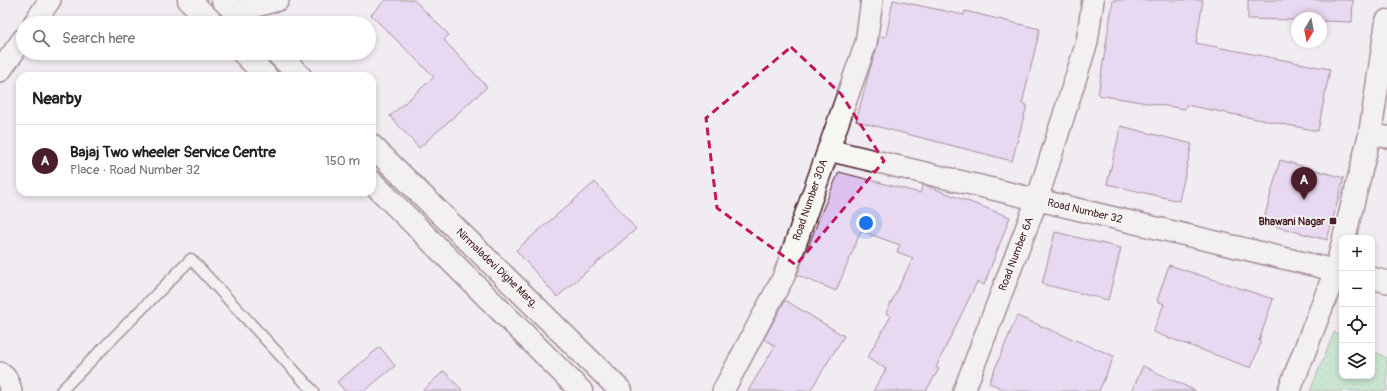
<!DOCTYPE html>
<html lang="en">
<head>
<meta charset="utf-8">
<style>
	:root { --surface:#fff; --page:#f2f2f2; --text:#202124; --muted:#757577; --line:#e0e0e0; --accent:#4a1f2b }
	body { margin:0; font-family:Pangolin,sans-serif; background:var(--page); color:var(--text) }
	.controls { position:absolute; right:12px; bottom:12px; display:grid; overflow:hidden; border-radius:8px; box-shadow:0 2px 6px #0003 }
	.controls button { width:36px; height:36px; display:grid; place-items:center; padding:0; border:0; border-bottom:1px solid var(--line); background:var(--surface); color:var(--text); font:20px sans-serif }
	.compass { position:absolute; left:1291px; top:12px; width:36px; height:36px; border-radius:50%; background:var(--surface); box-shadow:0 2px 6px #0003; rotate:190deg }
	.you { position:absolute; left:866px; top:223px; width:14px; height:14px; margin:-10px; border:3px solid #fff; border-radius:50%; background:#1a73e8; box-shadow:0 0 0 6px #1a73e833 }
	.badge { display:grid; place-items:center; width:26px; height:26px; border-radius:50%; background:var(--accent); color:#fff; font-size:13px; font-weight:700 }
	.pin { position:absolute; translate:-50% -33px; filter:drop-shadow(0 1px 2px #0008) }
	.pin::after { content:''; position:absolute; top:21px; width:14px; height:12px; background:inherit; clip-path:polygon(0 0,100% 0,50% 100%) }
	.list { margin:0; padding:0; list-style:none }
	h2 { display:flex; justify-content:space-between; align-items:center; height:52px; margin:0; padding:0 16px; font-size:17px }
	h2 small { font-size:13px; font-weight:400; color:var(--muted) }
	.list li { display:grid; grid-template-columns:26px 1fr auto; gap:12px; align-items:center; box-sizing:border-box; height:72px; padding:0 16px; border-top:1px solid var(--line) }
	.list b { display:block; font-size:15px; white-space:nowrap }
	.list p { margin:0; font-size:13px; white-space:nowrap; color:var(--muted) }
	.list em { font-size:13px; font-style:normal; color:var(--muted) }
	.icon { flex:none; width:22px; height:22px; fill:none; stroke:currentColor; stroke-width:2; stroke-linecap:round; stroke-linejoin:round }
	.map { position:relative; flex:none; width:1387px; height:391px; overflow:hidden }
	.search { position:absolute; background:var(--surface); box-shadow:0 2px 6px #0003; left:16px; top:16px; width:360px; height:44px; display:flex; align-items:center; gap:10px; box-sizing:border-box; padding:0 14px; border-radius:22px; color:var(--muted); font-size:15px }
	.panel { position:absolute; background:var(--surface); box-shadow:0 2px 6px #0003; left:16px; top:72px; width:360px; height:124px; border-radius:12px }
	.map>svg:first-child { display:block }
	.garden { fill:url(#garden-dots); stroke:#737e6a }
	.building { fill:#ddc1f0; stroke:#4a1f2b }
	.lines { fill:none; stroke-linecap:round; stroke-linejoin:round }
	.lane-casing { stroke:#4a1f2b; stroke-width:13 }
	.street-casing { stroke:#4a1f2b; stroke-width:24 }
	.secondary-casing { stroke:#4a1f2b; stroke-width:25 }
	.lane { stroke:#f6f6f2; stroke-width:10 }
	.street { stroke:#f6f6f2; stroke-width:21 }
	.secondary { stroke:#f6f6f2; stroke-width:22 }
	.marked { fill:none; stroke:#c2185b; stroke-width:3; stroke-dasharray:8 5; stroke-linejoin:round }
	.poi-dot { fill:#4a1f2b; stroke:#f6f6f2; stroke-width:1.5 }
	.labels { text-anchor:middle; dominant-baseline:central; stroke-width:3.5; stroke-linejoin:round; paint-order:stroke }
	.street-label { font-size:11px; fill:#4a1f2b; stroke:#f6f6f2 }
	.poi-label { font-size:11px; font-weight:bold; fill:#4a1f2b; stroke:#f6f6f2; text-anchor:end }
</style>
</head>
<body>
<div class="map">
<svg width="1387" height="391" viewBox="0 0 1387 391">
	<defs>
		<pattern id="garden-dots" width="8" height="8" patternUnits="userSpaceOnUse"><rect width="8" height="8" fill="#9cdea8"/><path d="M2 2h.1M6 6h.1" fill="none" stroke="#88be91" stroke-width="1.8" stroke-linecap="round"/></pattern>
	</defs>
	<rect width="100%" height="100%" fill="#f1ebf2"/>
	<filter id="ink" filterUnits="userSpaceOnUse"><feTurbulence type="fractalNoise" baseFrequency=".025" numOctaves="2"/><feDisplacementMap in="SourceGraphic" scale="8" xChannelSelector="R" yChannelSelector="G"/><feConvolveMatrix kernelMatrix="1 2 1 2 8 2 1 2 1" color-interpolation-filters="sRGB"/></filter>
	<g filter="url(#ink)">
		<polygon class="garden" points="1334,332 1342,336 1342,376 1372,376 1372,350 1387,358 1387,391 1310,391"/>
		<g class="building">
			<polygon points="385,0 414,0 449,35 444,40 487,87 419,148 390,116 434,77 371,15"/>
			<polygon points="893,0 964,15 965,11 1040,29 1022,104 1027,105 1012,161 856,121 870,69 877,47 879,36 886,37"/>
			<polygon points="1113,0 1203,0 1196,43 1330,69 1318,131 1186,105 1185,109 1098,95"/>
			<polygon points="1248,0 1353,0 1352,22 1321,21 1321,18 1297,18 1297,20 1292,20 1248,19"/>
			<polygon points="1121,126 1192,144 1179,201 1107,184"/>
			<polygon points="1280,160 1344,178 1327,240 1263,223"/>
			<polygon points="839,172 920,193 923,185 927,186 1010,217 984,285 977,282 936,367 939,369 926,391 873,391 886,369 867,358 891,316 886,313 913,258 897,252 900,245 861,231 836,291 797,275 822,211"/>
			<polygon points="595,182 636,229 557,297 516,250"/>
			<polygon points="1055,232 1121,248 1108,300 1042,284"/>
			<polygon points="1169,265 1273,299 1259,341 1261,342 1251,368 1153,332 1164,304 1157,301"/>
			<polygon points="785,300 844,336 810,391 748,391 775,346 764,339"/>
			<polygon points="1017,316 1114,356 1099,391 1008,391 989,383"/>
			<polygon points="380,347 395,366 364,391 345,391 337,382"/>
			<polygon points="1143,366 1196,391 1132,391"/>
			<polygon points="444,371 463,391 422,391"/>
		</g>
		<g class="lines">
			<defs>
				<polyline id="lane" points="61,391 191,259 313,391"/>
				<g id="street">
					<polyline points="235,12 278,0"/>
					<polyline points="34,23 50,0"/>
					<polyline points="0,71 23,39"/>
					<polyline points="1370,134 1387,137"/>
					<polyline points="828,150 1342,272"/>
					<polyline points="1372,278 1387,282"/>
					<path d="M0 373C7 377 9 383 11 391"/>
					<polyline points="723,391 784,276 866,43 872,0"/>
					<polyline points="964,391 1037,200 1087,42 1093,0"/>
				</g>
				<g id="secondary">
					<polyline points="189,0 213,23"/>
					<polyline points="223,0 246,23"/>
					<polyline points="243,53 266,76"/>
					<polyline points="277,53 300,76"/>
					<polyline points="372,146 621,391"/>
					<polyline points="372,182 581,391"/>
					<polyline points="1344,238 1370,134 1387,21"/>
					<polyline points="1289,391 1336,270 1342,246"/>
				</g>
			</defs>
			<use href="#lane" class="lane-casing"/>
			<use href="#street" class="street-casing"/>
			<use href="#secondary" class="secondary-casing"/>
			<use href="#lane" class="lane"/>
			<use href="#street" class="street"/>
			<use href="#secondary" class="secondary"/>
		</g>
	</g>
	<path d="M0 0H1387V391H0ZM791 47 841 94 884 161 796 265 717 208 706 118Z" fill="#f1ebf2" fill-opacity=".55" fill-rule="evenodd"/>
	<path class="marked" d="M791 47 841 94 884 161 796 265 717 208 706 118Z"/>
	<rect class="poi-dot" x="1329" y="217" width="8" height="8" rx="2"/>
	<g class="labels">
		<g class="street-label">
			<text transform="translate(810 200) rotate(-71)">Road Number 30A</text>
			<text transform="translate(1085 211) rotate(13)">Road Number 32</text>
			<text transform="translate(1016 254) rotate(-69)">Road Number 6A</text>
			<text transform="translate(497 268) rotate(44)">Nirmaladevi Dighe Marg,</text>
		</g>
		<g class="poi-label">
			<text x="1325" y="221">Bhawani Nagar</text>
		</g>
	</g>
</svg>
<div class="controls">
<button>+</button>
<button>−</button>
<button><svg class="icon" aria-label="locate" viewBox="0 0 24 24"><circle cx="12" cy="12" r="6"/><path d="M12 2v4M12 18v4M2 12h4M18 12h4"/></svg></button>
<button><svg class="icon" aria-label="layers" viewBox="0 0 24 24"><path d="M12 4l9 5-9 5-9-5zM3 14l9 5 9-5"/></svg></button>
</div>
<svg class="compass" viewBox="-18 -18 36 36"><path d="M0-13l5 13h-10z" fill="#e53935"/><path d="M0 13l5-13h-10z" fill="#757577"/></svg>
<div class="you"></div>
<div class="pin badge" style="left:1304px;top:200px">A</div>
<div class="search"><svg class="icon" aria-label="search" viewBox="0 0 24 24"><circle cx="10" cy="10" r="6"/><path d="M15 15l6 6"/></svg>Search here</div>
<section class="panel">
<h2>Nearby<small></small></h2>
<ul class="list">
<li><span class="badge">A</span><div><b>Bajaj Two wheeler Service Centre</b><p>Place · Road Number 32</p></div><em>150 m</em></li>
</ul>
</section>
</div>
</body>
</html>
